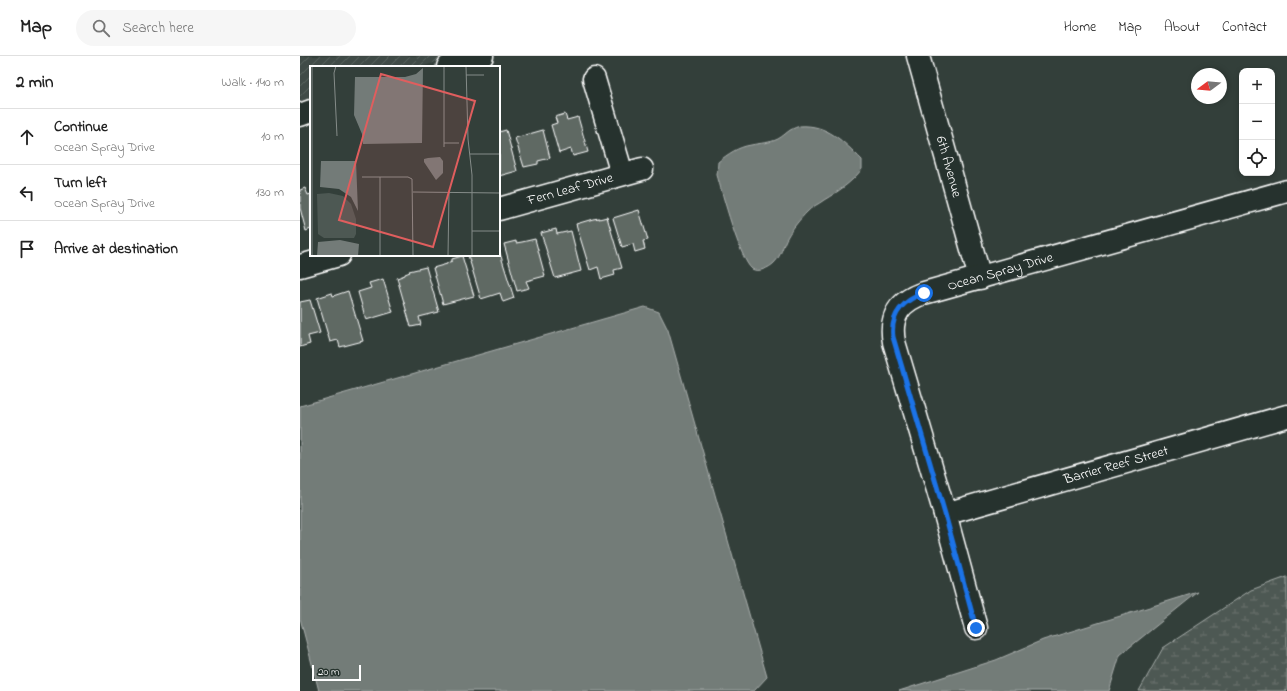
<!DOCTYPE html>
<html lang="en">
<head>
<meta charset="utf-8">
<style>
	:root { --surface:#fff; --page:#f6f6f6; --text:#222; --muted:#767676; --line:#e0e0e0 }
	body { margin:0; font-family:"Indie Flower",sans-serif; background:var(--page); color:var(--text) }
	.controls { position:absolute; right:12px; top:12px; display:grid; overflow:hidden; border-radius:8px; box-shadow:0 2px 6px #0003 }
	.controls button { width:36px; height:36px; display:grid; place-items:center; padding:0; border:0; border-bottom:1px solid var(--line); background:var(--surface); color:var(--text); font:20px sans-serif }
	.compass { position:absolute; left:891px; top:12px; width:36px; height:36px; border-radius:50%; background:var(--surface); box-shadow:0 2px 6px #0003; rotate:254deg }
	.scale { position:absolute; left:12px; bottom:10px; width:49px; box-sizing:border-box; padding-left:4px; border:2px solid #fff; border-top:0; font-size:11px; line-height:14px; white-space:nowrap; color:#fff; -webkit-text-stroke:3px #26332d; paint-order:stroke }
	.stop { position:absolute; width:12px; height:12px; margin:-9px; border:3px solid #1a73e8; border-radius:50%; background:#fff }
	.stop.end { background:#1a73e8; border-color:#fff; box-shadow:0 1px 4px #0008 }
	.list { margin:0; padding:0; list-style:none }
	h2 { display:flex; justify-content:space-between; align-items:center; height:52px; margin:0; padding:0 16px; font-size:17px }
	h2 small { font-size:13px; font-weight:400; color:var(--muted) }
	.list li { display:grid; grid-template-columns:26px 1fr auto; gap:12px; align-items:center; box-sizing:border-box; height:56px; padding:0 16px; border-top:1px solid var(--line) }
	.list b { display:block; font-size:15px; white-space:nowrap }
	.list p { margin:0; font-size:13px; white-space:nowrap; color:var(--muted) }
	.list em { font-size:13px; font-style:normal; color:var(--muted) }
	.icon { flex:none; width:22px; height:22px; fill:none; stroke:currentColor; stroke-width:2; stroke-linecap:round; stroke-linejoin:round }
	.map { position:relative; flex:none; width:987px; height:635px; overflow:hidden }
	header { display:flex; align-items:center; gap:24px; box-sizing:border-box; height:56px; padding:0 20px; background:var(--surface); border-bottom:1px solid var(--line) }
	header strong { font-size:19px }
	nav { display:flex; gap:22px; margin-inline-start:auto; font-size:14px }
	.search { width:280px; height:36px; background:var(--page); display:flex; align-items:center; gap:10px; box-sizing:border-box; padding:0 14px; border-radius:22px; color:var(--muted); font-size:15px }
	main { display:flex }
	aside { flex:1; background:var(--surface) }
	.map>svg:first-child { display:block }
	.industrial { fill:url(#industrial-furrows) }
	.wetland { fill:url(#wetland-marsh); stroke:#a6aca9 }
	.water { fill:#737b78; stroke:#abb0ae }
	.building { fill:#5f6964; stroke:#fff }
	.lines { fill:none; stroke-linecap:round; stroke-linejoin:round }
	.minor-casing { stroke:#fff; stroke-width:25 }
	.minor { stroke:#26332d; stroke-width:22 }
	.route { stroke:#1a73e8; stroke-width:5 }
	.labels { text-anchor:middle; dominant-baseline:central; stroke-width:3; stroke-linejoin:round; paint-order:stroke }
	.street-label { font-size:14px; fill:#fff; stroke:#26332d }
	.inset-road { fill:none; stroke:#858c89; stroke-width:1 }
	.view { fill:#e05e5e; fill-opacity:0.15; stroke:#e05e5e; stroke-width:2 }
	.inset-edge { fill:none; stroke:#fff; stroke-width:2 }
</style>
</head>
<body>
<header>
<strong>Map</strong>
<div class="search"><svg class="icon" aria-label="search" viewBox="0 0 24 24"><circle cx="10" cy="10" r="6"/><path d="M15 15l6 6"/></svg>Search here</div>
<nav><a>Home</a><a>Map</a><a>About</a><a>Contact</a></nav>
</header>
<main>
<aside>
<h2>2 min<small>Walk · 140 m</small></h2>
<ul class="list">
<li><svg class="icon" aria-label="ahead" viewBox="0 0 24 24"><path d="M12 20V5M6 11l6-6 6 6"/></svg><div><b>Continue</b><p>Ocean Spray Drive</p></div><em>10 m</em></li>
<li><svg class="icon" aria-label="left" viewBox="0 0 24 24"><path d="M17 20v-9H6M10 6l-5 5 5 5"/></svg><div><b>Turn left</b><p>Ocean Spray Drive</p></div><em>130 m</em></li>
<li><svg class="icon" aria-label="arrive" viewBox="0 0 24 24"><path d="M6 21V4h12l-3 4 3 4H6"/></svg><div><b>Arrive at destination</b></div></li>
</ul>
</aside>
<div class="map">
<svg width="987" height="635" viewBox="0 0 987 635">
	<defs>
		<pattern id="industrial-furrows" width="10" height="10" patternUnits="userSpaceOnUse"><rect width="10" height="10" fill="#404c47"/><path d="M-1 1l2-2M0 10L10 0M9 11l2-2" fill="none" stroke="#5d6763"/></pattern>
		<pattern id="wetland-marsh" width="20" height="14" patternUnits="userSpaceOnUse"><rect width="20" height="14" fill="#4d5853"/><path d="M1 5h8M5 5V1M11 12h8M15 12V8" fill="none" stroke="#68716d"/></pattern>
	</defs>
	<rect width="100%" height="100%" fill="#333f3a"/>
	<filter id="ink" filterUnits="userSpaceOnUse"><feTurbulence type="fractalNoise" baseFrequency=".025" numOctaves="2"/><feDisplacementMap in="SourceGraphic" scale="8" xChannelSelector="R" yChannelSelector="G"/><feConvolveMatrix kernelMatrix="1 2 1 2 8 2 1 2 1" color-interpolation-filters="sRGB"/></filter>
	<g filter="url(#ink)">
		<polygon class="industrial" points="0,0 155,0 121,11 11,11 11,46 0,50"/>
		<polygon class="wetland" points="987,521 987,635 839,635 863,592 951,534"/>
		<g class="water">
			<path d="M500 70C527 68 544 86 562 104V113C551 127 539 135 524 144 519 148 511 151 507 156 500 163 492 173 488 180 482 190 482 199 474 207 469 212 458 217 452 213 440 204 422 136 417 119L418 106C428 98 438 91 451 89 460 87 470 87 478 83 488 77 487 74 500 70Z"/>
			<polygon points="345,251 359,256 368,274 467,621 454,635 19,635 0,562 0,350"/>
			<polygon points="898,536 820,599 809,635 599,635 696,604 743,584"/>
		</g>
		<g class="building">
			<polygon points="265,58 267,64 278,61 288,96 273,100 271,93 259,97 251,69 257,67 255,61"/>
			<polygon points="206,74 217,115 199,120 199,76"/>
			<polygon points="243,74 250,102 238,105 238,108 224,111 215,82"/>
			<polygon points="5,132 8,139 11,138 11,173 6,175 0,152 0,134"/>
			<polygon points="339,154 348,184 343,185 345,193 335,196 333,188 322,191 313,162"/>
			<polygon points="307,161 322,212 314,214 315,219 301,223 298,211 290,214 276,168 293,163 299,162 299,163"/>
			<polygon points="256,173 257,178 271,175 281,215 255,222 241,177"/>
			<polygon points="235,183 245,220 226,225 229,232 217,235 204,188 216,185 216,187 222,186"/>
			<polygon points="199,194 214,242 203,246 200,237 181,243 168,199 199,199"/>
			<polygon points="162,200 174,240 143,248 133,212 147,208 147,207 152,205 152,203"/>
			<polygon points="126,211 139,256 119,261 121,269 111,271 97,222 105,219 105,218 110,216 109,215"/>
			<polygon points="83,223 93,256 66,264 58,236 71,232 69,227"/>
			<polygon points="48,235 63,285 40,291 38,284 30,286 17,242 32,237 33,240"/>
			<polygon points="10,244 20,277 8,280 10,288 0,291 0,246"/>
		</g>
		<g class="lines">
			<defs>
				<g id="minor">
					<path id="s1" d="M618 0 680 222"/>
					<polyline points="148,11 182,0"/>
					<polyline points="294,23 322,118"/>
					<polyline points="0,59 11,55"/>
					<path id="s2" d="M199 153 342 113"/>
					<polyline points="0,210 39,199"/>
					<path id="s3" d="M645 458 987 360"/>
					<path id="s4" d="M676 572 645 458 594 286C589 260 600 245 624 237L987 135"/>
				</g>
			</defs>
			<use href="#minor" class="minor-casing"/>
			<use href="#minor" class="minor"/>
		</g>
	</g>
	<g class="lines" filter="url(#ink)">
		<path class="route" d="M624 237C604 244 590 258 593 281L645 458 676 572"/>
	</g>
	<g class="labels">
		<g class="street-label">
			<text stroke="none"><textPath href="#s1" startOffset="115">6th Avenue</textPath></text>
			<text stroke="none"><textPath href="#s2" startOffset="74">Fern Leaf Drive</textPath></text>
			<text stroke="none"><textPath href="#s4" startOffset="441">Ocean Spray Drive</textPath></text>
			<text stroke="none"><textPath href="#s3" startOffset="178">Barrier Reef Street</textPath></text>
		</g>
	</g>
	<g transform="translate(10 10)">
		<rect width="190" height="190" fill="#333f3a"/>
		<path d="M19 127 33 130 41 138 46 153V168L44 172H14L8 168 7 128Z" fill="#4d5853"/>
		<path d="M113 2 112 77 53 78 52 68 44 49 45 11H95L106 8ZM118 92 130 91 133 95V107L126 114 114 96V93ZM11 95H46L48 145 41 131 29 123 10 121ZM30 174 49 178 48 190H7L8 176Z" fill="#737b78"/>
		<path class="inset-road" d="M26 0 24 7 27 70M156 0 158 73 162 109V190M156 9H174M134 77H149M134 81V0M160 88H190M52 111H98L102 113 103 190M103 126 190 127M162 165H190M2 190V0M70 190V111M138 190 139 126"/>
		<path class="view" d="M71 8 165 35 123 181 29 154Z"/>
		<rect width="190" height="190" class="inset-edge"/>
	</g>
</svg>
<div class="controls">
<button>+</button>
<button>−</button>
<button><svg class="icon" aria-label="locate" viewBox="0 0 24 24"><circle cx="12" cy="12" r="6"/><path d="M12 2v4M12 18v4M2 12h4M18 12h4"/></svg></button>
</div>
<svg class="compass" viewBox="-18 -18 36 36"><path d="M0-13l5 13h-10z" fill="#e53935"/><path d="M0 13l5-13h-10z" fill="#767676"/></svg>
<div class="scale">20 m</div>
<div class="stop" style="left:624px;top:237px"></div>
<div class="stop end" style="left:676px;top:572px"></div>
</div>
</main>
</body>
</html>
